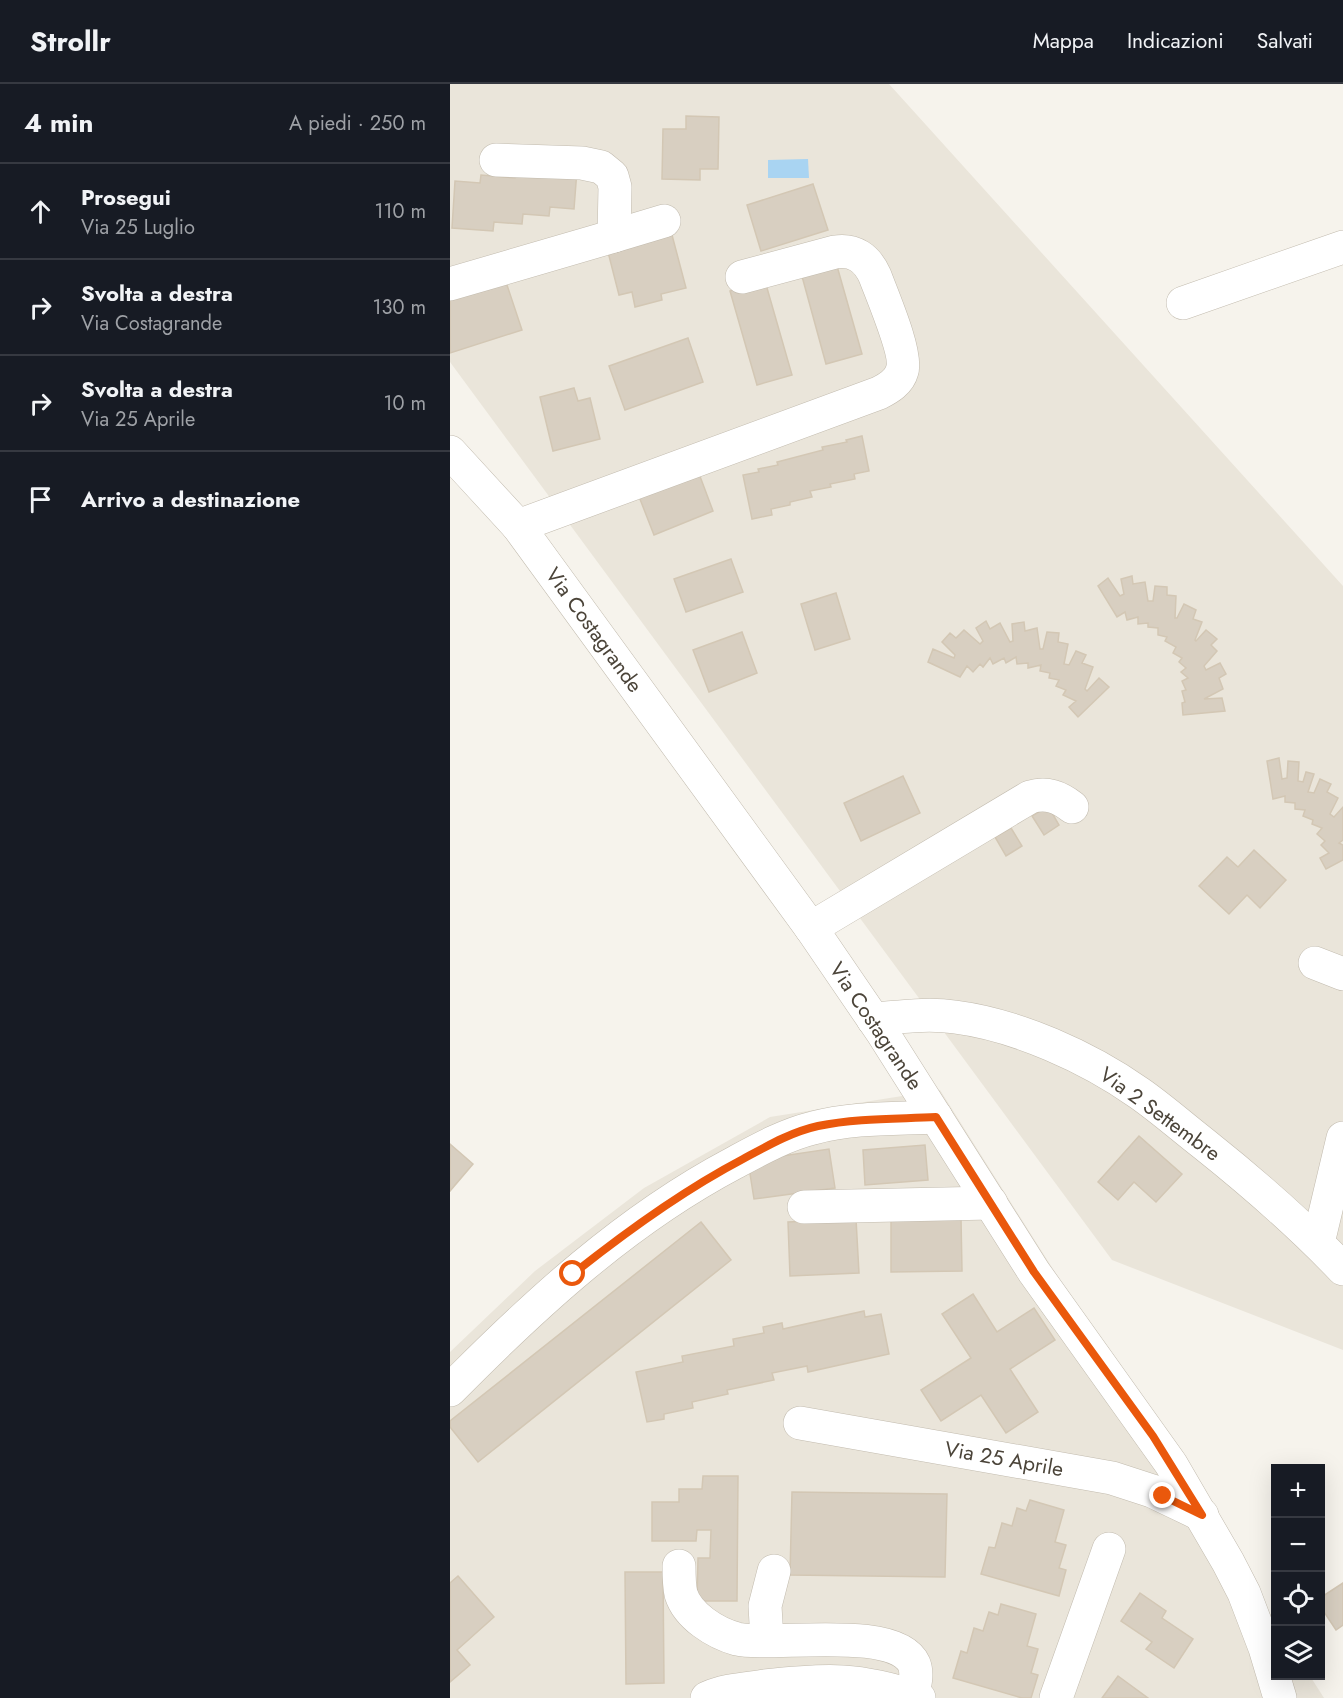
<!DOCTYPE html>
<html lang="it">
<head>
<meta charset="utf-8">
<style>
	:root { --surface:#171b24; --page:#20242c; --text:#f1f3f6; --muted:#9ea1a6; --line:#363941 }
	body { margin:0; font-family:Jost,sans-serif; background:var(--page); color:var(--text) }
	.controls { position:absolute; right:18px; bottom:18px; display:grid; overflow:hidden; border-radius:0px; box-shadow:0 6px 24px #0002 }
	.controls button { width:54px; height:54px; display:grid; place-items:center; padding:0; border:0; border-bottom:2px solid var(--line); background:var(--surface); color:var(--text); font:30px sans-serif }
	.stop { position:absolute; width:18px; height:18px; margin:-14px; border:4px solid #ea580c; border-radius:50%; background:#fff }
	.stop.end { background:#ea580c; border-color:#fff; box-shadow:0 2px 6px #0008 }
	.list { margin:0; padding:0; list-style:none }
	h2 { display:flex; justify-content:space-between; align-items:center; height:78px; margin:0; padding:0 24px; font-size:26px }
	h2 small { font-size:20px; font-weight:400; color:var(--muted) }
	.list li { display:grid; grid-template-columns:39px 1fr auto; gap:18px; align-items:center; box-sizing:border-box; height:96px; padding:0 24px; border-top:2px solid var(--line) }
	.list b { display:block; font-size:22px; white-space:nowrap }
	.list p { margin:0; font-size:20px; white-space:nowrap; color:var(--muted) }
	.list em { font-size:20px; font-style:normal; color:var(--muted) }
	.icon { flex:none; width:33px; height:33px; fill:none; stroke:currentColor; stroke-width:2; stroke-linecap:round; stroke-linejoin:round }
	.map { position:relative; flex:none; width:893px; height:1614px; overflow:hidden }
	header { display:flex; align-items:center; gap:36px; box-sizing:border-box; height:84px; padding:0 30px; background:var(--surface); border-bottom:2px solid var(--line) }
	header strong { font-size:28px }
	nav { display:flex; gap:33px; margin-inline-start:auto; font-size:21px }
	main { display:flex }
	aside { flex:1; background:var(--surface) }
	.map>svg:first-child { display:block }
	.residential { fill:#eae5da }
	.water { fill:#a9d4f2 }
	.building { fill:#d8cfc1; stroke:#d3c7b4; stroke-width:1.5 }
	.lines { fill:none; stroke-linecap:round; stroke-linejoin:round }
	.minor-casing { stroke:#c2bbae; stroke-width:34 }
	.minor { stroke:#fff; stroke-width:33 }
	.route { stroke:#ea580c; stroke-width:8 }
	.labels { text-anchor:middle; dominant-baseline:central; stroke-width:6; stroke-linejoin:round; paint-order:stroke }
	.street-label { font-size:21px; fill:#4b4439; stroke:#fff }
</style>
</head>
<body>
<header>
<strong>Strollr</strong>
<nav><a>Mappa</a><a>Indicazioni</a><a>Salvati</a></nav>
</header>
<main>
<aside>
<h2>4 min<small>A piedi · 250 m</small></h2>
<ul class="list">
<li><svg class="icon" aria-label="ahead" viewBox="0 0 24 24"><path d="M12 20V5M6 11l6-6 6 6"/></svg><div><b>Prosegui</b><p>Via 25 Luglio</p></div><em>110 m</em></li>
<li><svg class="icon" aria-label="right" viewBox="0 0 24 24"><path d="M7 20v-9h11M14 6l5 5-5 5"/></svg><div><b>Svolta a destra</b><p>Via Costagrande</p></div><em>130 m</em></li>
<li><svg class="icon" aria-label="right" viewBox="0 0 24 24"><path d="M7 20v-9h11M14 6l5 5-5 5"/></svg><div><b>Svolta a destra</b><p>Via 25 Aprile</p></div><em>10 m</em></li>
<li><svg class="icon" aria-label="arrive" viewBox="0 0 24 24"><path d="M6 21V4h12l-3 4 3 4H6"/></svg><div><b>Arrivo a destinazione</b></div></li>
</ul>
</aside>
<div class="map">
<svg width="893" height="1614" viewBox="0 0 893 1614">
	<rect width="100%" height="100%" fill="#f6f3ec"/>
	<g class="residential">
		<polygon points="0,0 439,0 893,502 893,1266 662,1176 0,278"/>
		<polygon points="490,1006 825,1537 826,1592 860,1592 874,1614 0,1614 0,1268 85,1187 194,1104 320,1033"/>
	</g>
	<polygon class="water" points="358,75 359,94 318,94 318,76"/>
	<g class="building">
		<polygon points="236,32 269,33 268,85 250,85 250,96 212,95 213,45 236,45"/>
		<polygon points="127,86 124,125 100,123 99,132 73,130 72,140 44,138 43,147 2,144 5,97 30,99 31,91 65,94 66,88"/>
		<polygon points="363,100 378,146 311,167 297,121"/>
		<polygon points="222,151 236,204 211,210 212,216 185,223 182,208 169,211 158,168"/>
		<polygon points="385,175 412,270 376,280 350,185"/>
		<polygon points="315,197 342,291 307,301 280,207"/>
		<polygon points="56,198 72,246 0,269 0,216"/>
		<polygon points="238,254 253,298 175,326 159,282"/>
		<polygon points="124,304 128,317 140,314 150,355 103,367 90,313"/>
		<polygon points="412,352 419,387 404,390 405,395 380,400 381,403 360,407 362,413 340,418 340,421 321,425 322,431 302,435 293,391 309,388 308,385 328,381 327,378 373,366 372,363 397,358 396,356"/>
		<polygon points="248,387 263,427 204,451 188,410"/>
		<polygon points="281,475 293,508 236,528 224,495"/>
		<polygon points="682,492 683,500 695,498 698,517 703,517 705,502 717,503 717,511 726,512 725,534 727,534 734,520 746,526 743,535 752,538 745,556 746,557 756,546 767,555 761,561 767,567 754,582 756,586 770,579 776,590 769,594 773,605 754,615 772,614 775,627 733,631 732,619 735,618 732,607 736,606 732,597 738,594 731,588 736,584 729,578 732,574 723,569 726,563 715,557 717,553 708,551 708,544 698,543 698,539 688,540 688,533 677,536 675,528 667,533 648,502 658,494 670,512 674,510 671,495"/>
		<polygon points="386,509 400,555 365,566 351,520"/>
		<polygon points="536,537 540,545 550,539 560,558 563,557 562,540 574,538 575,547 587,544 590,565 593,565 597,548 609,549 608,558 618,560 614,580 619,581 626,567 636,571 632,579 643,583 635,605 637,607 649,594 659,603 628,633 619,623 626,617 613,611 616,606 606,602 609,596 599,594 600,589 590,587 591,581 578,584 578,579 567,580 566,573 556,579 554,574 543,580 540,574 533,583 530,580 523,588 517,582 510,593 478,578 483,565 504,574 505,571 492,558 500,549 506,554 514,546 530,560 533,557 526,544"/>
		<polygon points="292,548 307,589 259,608 243,566"/>
		<polygon points="829,674 832,695 837,694 838,677 849,678 848,697 853,698 856,688 864,690 858,708 864,709 870,695 881,700 877,708 888,714 880,730 884,733 893,723 893,756 889,759 893,761 893,776 876,785 870,774 879,769 871,761 875,757 867,750 872,744 862,740 863,736 853,732 855,726 845,725 845,719 835,718 835,712 823,715 817,677"/>
		<polygon points="453,692 470,729 411,757 394,719"/>
		<polygon points="598,722 609,741 594,751 582,732"/>
		<polygon points="561,744 572,762 556,772 545,753"/>
		<polygon points="804,766 836,796 810,824 797,811 779,830 749,802 777,773 788,783"/>
		<polygon points="689,1052 732,1090 706,1118 684,1098 668,1116 648,1098"/>
		<polygon points="0,1060 23,1080 0,1107"/>
		<polygon points="475,1061 478,1096 415,1101 413,1066"/>
		<polygon points="379,1065 385,1104 304,1115 298,1077"/>
		<polygon points="511,1134 512,1187 441,1188 441,1135"/>
		<polygon points="406,1135 409,1189 340,1192 338,1138"/>
		<polygon points="251,1138 281,1176 28,1378 0,1343 0,1337"/>
		<polygon points="523,1210 547,1248 584,1224 605,1256 560,1285 588,1328 556,1349 531,1311 491,1337 471,1306 521,1274 492,1230"/>
		<polygon points="414,1227 415,1233 431,1230 439,1270 358,1288 357,1282 322,1289 324,1296 277,1306 278,1310 242,1318 243,1324 214,1330 214,1335 197,1338 186,1288 233,1278 232,1272 284,1262 283,1255 314,1249 313,1243 332,1239 333,1245"/>
		<polygon points="253,1392 288,1392 287,1517 247,1517 248,1474 260,1474 261,1446 247,1446 246,1457 202,1457 202,1418 229,1418 229,1405 252,1405"/>
		<polygon points="342,1408 497,1410 495,1493 340,1491"/>
		<polygon points="580,1416 614,1426 605,1458 616,1461 609,1484 616,1486 609,1512 531,1490 539,1463 545,1464 552,1439 562,1442 567,1424 576,1427"/>
		<polygon points="175,1488 213,1488 214,1599 176,1600"/>
		<polygon points="8,1492 44,1533 7,1566 20,1581 0,1598 0,1499"/>
		<polygon points="893,1499 893,1541 886,1546 870,1522 870,1514"/>
		<polygon points="690,1509 716,1527 712,1534 743,1555 724,1584 696,1565 702,1558 671,1537"/>
		<polygon points="551,1520 586,1530 577,1562 588,1565 581,1589 588,1591 581,1614 572,1614 503,1594 511,1567 517,1569 524,1544 533,1547 539,1528 548,1531"/>
		<polygon points="668,1592 698,1614 652,1614"/>
	</g>
	<g class="lines">
		<defs>
			<g id="minor">
				<polyline points="164,152 214,137"/>
				<polyline points="0,200 164,152 165,103 162,92 151,83 132,79 46,76"/>
				<polyline points="733,219 893,163"/>
				<polyline points="0,368 68,442 361,844 432,948 584,1188 721,1380 778,1478 794,1509 815,1564 830,1614"/>
				<path d="M68 442 429 309C439 304 449 298 452 287 458 271 432 211 425 192 417 174 404 165 385 168L292 193"/>
				<path d="M361 844 580 713C597 708 609 713 622 723"/>
				<polyline points="865,879 893,890"/>
				<path d="M423 935C450 933 478 929 505 933 567 941 638 973 689 1009 712 1025 732 1043 754 1060 803 1099 849 1139 893 1185"/>
				<polyline points="354,1123 541,1119"/>
				<polyline points="868,1159 893,1054"/>
				<path d="M0 1306C85 1220 176 1136 284 1079 310 1065 335 1051 363 1044 403 1033 446 1035 486 1033"/>
				<polyline points="350,1339 662,1394 702,1407 752,1431"/>
				<path d="M229 1482C229 1491 229 1501 231 1510 238 1532 265 1549 287 1555 321 1563 446 1540 464 1580 468 1590 465 1601 462 1612"/>
				<polyline points="317,1556 315,1522 324,1487"/>
				<path d="M257 1614C275 1606 295 1605 315 1602 377 1595 409 1594 469 1614"/>
				<polyline points="606,1614 659,1465"/>
			</g>
		</defs>
		<use href="#minor" class="minor-casing"/>
		<use href="#minor" class="minor"/>
	</g>
	<g class="lines">
		<path class="route" d="M123 1190C177 1147 232 1107 293 1075 317 1062 341 1048 368 1042 406 1034 447 1035 486 1033L584 1188 703 1352 752 1431 713 1412"/>
	</g>
	<g class="labels">
		<g class="street-label">
			<text transform="translate(144 546) rotate(54)">Via Costagrande</text>
			<text transform="translate(426 942) rotate(56)">Via Costagrande</text>
			<text transform="translate(710 1030) rotate(36)">Via 2 Settembre</text>
			<text transform="translate(554 1375) rotate(10)">Via 25 Aprile</text>
		</g>
	</g>
</svg>
<div class="controls">
<button>+</button>
<button>−</button>
<button><svg class="icon" aria-label="locate" viewBox="0 0 24 24"><circle cx="12" cy="12" r="6"/><path d="M12 2v4M12 18v4M2 12h4M18 12h4"/></svg></button>
<button><svg class="icon" aria-label="layers" viewBox="0 0 24 24"><path d="M12 4l9 5-9 5-9-5zM3 14l9 5 9-5"/></svg></button>
</div>
<div class="stop" style="left:123px;top:1190px"></div>
<div class="stop end" style="left:713px;top:1412px"></div>
</div>
</main>
</body>
</html>
